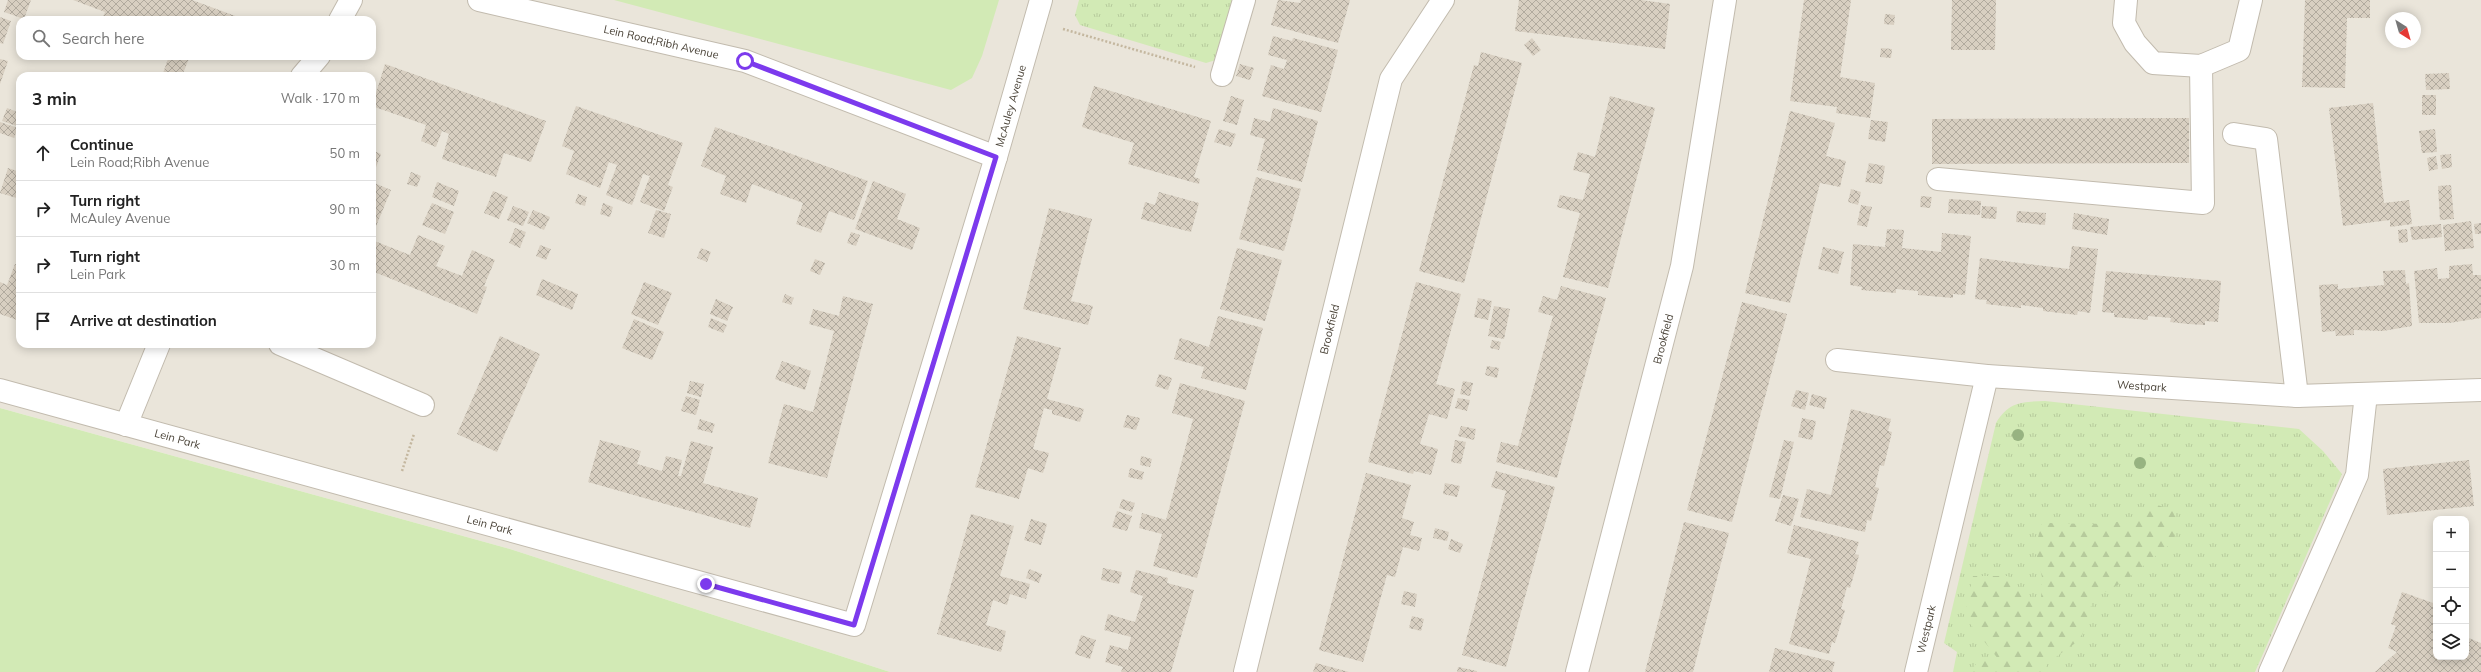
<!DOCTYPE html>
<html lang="en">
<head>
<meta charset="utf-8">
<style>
	:root { --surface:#fff; --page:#f6f6f6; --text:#222; --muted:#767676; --line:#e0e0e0 }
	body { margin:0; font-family:Mulish,sans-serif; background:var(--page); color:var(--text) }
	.controls { position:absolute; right:12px; bottom:12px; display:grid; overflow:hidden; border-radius:8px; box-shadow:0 2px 10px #0003 }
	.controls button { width:36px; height:36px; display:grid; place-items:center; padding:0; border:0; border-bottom:1px solid var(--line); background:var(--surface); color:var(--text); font:20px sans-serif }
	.compass { position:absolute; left:2385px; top:12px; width:36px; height:36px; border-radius:50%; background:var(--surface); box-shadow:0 2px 10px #0003; rotate:143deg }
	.stop { position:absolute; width:12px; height:12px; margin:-9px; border:3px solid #7c3aed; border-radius:50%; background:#fff }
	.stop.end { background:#7c3aed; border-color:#fff; box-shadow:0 1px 4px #0008 }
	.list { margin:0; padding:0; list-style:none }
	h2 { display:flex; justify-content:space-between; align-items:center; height:52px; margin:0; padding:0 16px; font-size:17px }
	h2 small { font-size:13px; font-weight:400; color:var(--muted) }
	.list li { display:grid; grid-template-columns:26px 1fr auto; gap:12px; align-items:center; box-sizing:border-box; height:56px; padding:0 16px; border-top:1px solid var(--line) }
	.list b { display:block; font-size:15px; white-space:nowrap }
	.list p { margin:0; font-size:13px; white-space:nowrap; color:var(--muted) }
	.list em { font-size:13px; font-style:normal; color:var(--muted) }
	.icon { flex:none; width:22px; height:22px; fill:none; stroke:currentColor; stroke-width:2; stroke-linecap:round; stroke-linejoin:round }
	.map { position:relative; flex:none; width:2481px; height:672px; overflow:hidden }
	.search { position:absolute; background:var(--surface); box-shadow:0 2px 10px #0003; left:16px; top:16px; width:360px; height:44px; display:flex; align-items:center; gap:10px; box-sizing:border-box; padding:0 14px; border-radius:12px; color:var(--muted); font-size:15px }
	.panel { position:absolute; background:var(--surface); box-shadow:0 2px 10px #0003; left:16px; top:72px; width:360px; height:276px; border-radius:12px }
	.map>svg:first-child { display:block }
	.residential { fill:#eae5da; fill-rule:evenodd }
	.grass { fill:url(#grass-tufts) }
	.forest { fill:url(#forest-firs) }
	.park { fill:#d2eab5 }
	.building { fill:url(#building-cross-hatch) }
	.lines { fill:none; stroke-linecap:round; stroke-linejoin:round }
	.minor-casing { stroke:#c2bbae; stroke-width:24 }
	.path { stroke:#c4b79f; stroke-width:2.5; stroke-dasharray:2 2; stroke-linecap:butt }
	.minor { stroke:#fff; stroke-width:22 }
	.tree { fill:#97b381 }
	.route { stroke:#7c3aed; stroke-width:5 }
	.labels { text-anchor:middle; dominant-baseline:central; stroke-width:3.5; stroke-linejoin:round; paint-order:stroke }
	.street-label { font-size:11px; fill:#4b4439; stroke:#fff }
</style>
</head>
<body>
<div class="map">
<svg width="2481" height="672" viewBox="0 0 2481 672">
	<defs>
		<pattern id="grass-tufts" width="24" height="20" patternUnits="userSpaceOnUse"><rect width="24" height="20" fill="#d2eab5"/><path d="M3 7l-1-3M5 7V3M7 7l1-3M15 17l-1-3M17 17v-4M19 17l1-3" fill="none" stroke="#b6ca9c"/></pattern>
		<pattern id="forest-firs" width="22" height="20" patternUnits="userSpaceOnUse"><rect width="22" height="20" fill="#d2eab5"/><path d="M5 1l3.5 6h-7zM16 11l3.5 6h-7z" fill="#b6ca9c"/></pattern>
		<pattern id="building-cross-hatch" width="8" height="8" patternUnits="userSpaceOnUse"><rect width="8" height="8" fill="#d8cfc1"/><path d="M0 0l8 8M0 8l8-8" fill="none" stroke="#b1aa9e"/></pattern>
	</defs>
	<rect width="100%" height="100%" fill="#f6f3ec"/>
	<path class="residential" d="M0 0H2481V672H890L510 549 0 408ZM2391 18H2415V42H2391ZM20 20H372V56H20ZM20 76H372V344H20ZM2436 519H2466V657H2436Z"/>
	<g class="grass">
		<polygon points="1079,0 1236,0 1216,60 1206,63 1080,25 1075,15"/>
		<path d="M2045 401 2299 429 2323 451 2342 474 2255 672H1953L1957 652 1944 643 1996 423C2009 401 2023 402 2045 401Z"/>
	</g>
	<path class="forest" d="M2151 503 2176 511 2174 541 2126 580 2093 599 2081 639 2046 664 2047 672H1970L1979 660H1999L1964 616 1973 576H2008L2026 597 2041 600 2042 577 2035 548 2042 523C2071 522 2103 528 2132 518 2139 515 2146 507 2151 503Z"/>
	<g class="park">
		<polygon points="614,0 999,0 982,56 972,78 951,90"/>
		<polygon points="0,408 510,549 890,672 0,672"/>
	</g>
	<g class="building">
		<polygon points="8,0 31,0 24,19 4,12"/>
		<polygon points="73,0 192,0 238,17 237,20 102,20 105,12"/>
		<polygon points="1278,0 1300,3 1301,0 1350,0 1338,43 1271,25"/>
		<polygon points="1519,0 1641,0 1670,4 1665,49 1515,31"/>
		<polygon points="1804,0 1851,0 1840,77 1875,83 1870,118 1836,113 1837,107 1790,101"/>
		<polygon points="1952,0 1996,0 1995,50 1951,50"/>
		<polygon points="2305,0 2370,0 2370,18 2347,18 2345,88 2302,87"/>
		<polygon points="1885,14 1895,15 1894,25 1884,24"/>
		<polygon points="0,17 11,21 3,44 0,43"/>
		<polygon points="1273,36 1292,41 1293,38 1338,50 1321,112 1262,96 1271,65 1284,69 1287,60 1268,55"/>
		<polygon points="1532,38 1541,50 1533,56 1524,45"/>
		<polygon points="1881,48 1892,49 1891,58 1880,57"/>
		<polygon points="1481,52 1522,63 1464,283 1419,271 1474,65 1478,66"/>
		<polygon points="169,56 190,56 182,76 162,76"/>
		<polygon points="0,59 8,61 0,84"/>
		<polygon points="385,64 546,121 531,162 504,153 496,177 442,159 449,134 442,131 436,147 421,141 426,125 372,106"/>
		<polygon points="1240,64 1254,68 1250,80 1236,76"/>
		<polygon points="2449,73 2450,89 2426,90 2425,74"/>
		<polygon points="1094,86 1211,121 1194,177 1200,179 1199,184 1128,164 1134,143 1082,127"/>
		<rect x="2422" y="95" width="14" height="20"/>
		<polygon points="1231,96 1244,100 1237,125 1223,121"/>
		<polygon points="1610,96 1655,108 1608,288 1563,277 1580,213 1557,207 1560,195 1583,200 1590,174 1573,170 1578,152 1595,157"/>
		<polygon points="2373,103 2384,203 2409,200 2412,224 2390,227 2390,220 2343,226 2329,108"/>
		<polygon points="576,106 683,143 668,185 673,187 664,211 640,202 650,176 643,174 632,205 606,195 617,165 609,162 600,188 566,174 574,151 562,146"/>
		<polygon points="7,108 20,113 20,127 2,121"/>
		<polygon points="1273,108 1318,121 1302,182 1257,170 1265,139 1250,135 1254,118 1270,122"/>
		<polygon points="1790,111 1835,123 1826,156 1846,161 1840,187 1820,183 1790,303 1745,293"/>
		<polygon points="2189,118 2189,163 1932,164 1932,119"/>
		<polygon points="1871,120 1888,122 1885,142 1868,139"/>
		<polygon points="0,122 18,128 14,138 0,133"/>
		<polygon points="715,127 868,181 854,220 829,211 821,233 796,224 803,203 752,184 746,203 720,194 726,176 701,166"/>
		<polygon points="1219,129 1236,134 1231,147 1214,142"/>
		<polygon points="2435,129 2437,152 2422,153 2419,131"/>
		<polygon points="372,150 381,154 375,170 372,168"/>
		<polygon points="2451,154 2452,167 2442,169 2440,155"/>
		<polygon points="2436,156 2438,169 2429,171 2427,158"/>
		<polygon points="1869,163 1885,166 1882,184 1865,182"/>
		<polygon points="8,168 20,172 20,199 0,193"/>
		<polygon points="411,172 421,176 417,187 407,184"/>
		<polygon points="1256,177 1301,189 1284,251 1239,239"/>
		<polygon points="873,181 906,194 897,219 920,228 912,250 855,229"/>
		<polygon points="372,182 391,190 372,236"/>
		<polygon points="437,182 459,191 454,206 432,197"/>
		<polygon points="2451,185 2454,219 2440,220 2438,186"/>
		<polygon points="1851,189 1861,192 1858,205 1848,202"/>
		<polygon points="493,191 508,197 499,219 484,213"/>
		<polygon points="1159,192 1199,203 1191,232 1141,219 1145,202 1155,205"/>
		<polygon points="578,194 587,197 585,206 575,203"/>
		<polygon points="1921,196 1932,197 1930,208 1920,207"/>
		<polygon points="1949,199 1981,201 1980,215 1948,213"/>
		<polygon points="432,203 454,212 445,234 422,225"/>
		<polygon points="603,203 613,207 610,217 600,214"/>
		<polygon points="1861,205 1872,207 1867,227 1857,225"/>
		<polygon points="513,206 529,212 523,226 507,220"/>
		<polygon points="1982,206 1997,207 1996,219 1981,218"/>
		<polygon points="1049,208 1092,219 1071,301 1093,306 1088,325 1023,309"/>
		<polygon points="533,210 550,217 544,230 527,223"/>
		<polygon points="656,210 671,214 664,238 648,233"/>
		<polygon points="2017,211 2046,213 2045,225 2016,222"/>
		<polygon points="2074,213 2109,219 2107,235 2072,229"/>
		<polygon points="2471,221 2474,248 2445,251 2443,225"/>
		<polygon points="2481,223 2481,234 2475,234 2474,224"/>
		<polygon points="2441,224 2442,237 2412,240 2410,227"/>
		<polygon points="515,228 526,232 520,248 509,243"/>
		<polygon points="1887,229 1904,230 1902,248 1941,252 1942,233 1971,236 1965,295 1953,294 1953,298 1918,295 1918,291 1896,289 1896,293 1861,290 1862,287 1850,285 1853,244 1885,247"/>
		<polygon points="2407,229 2408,242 2399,243 2398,230"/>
		<polygon points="851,232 860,235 856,246 847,243"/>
		<polygon points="418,235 445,246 436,266 462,276 472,250 495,260 484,286 487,287 477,314 372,271 372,240 410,255"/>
		<polygon points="540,245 551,249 546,260 536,256"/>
		<polygon points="2072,246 2098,249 2090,313 2078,311 2077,315 2043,311 2043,308 2021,305 2021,308 1986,304 1987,300 1975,299 1980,258 2069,269"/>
		<polygon points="1823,247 1844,252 1838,274 1818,269"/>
		<polygon points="701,248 711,252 707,262 697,258"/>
		<polygon points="1237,248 1282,260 1265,321 1220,309"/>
		<polygon points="815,259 825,263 820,275 810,271"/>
		<polygon points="15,264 20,265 20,321 0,314 0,282 7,285"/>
		<polygon points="2472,264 2473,275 2481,275 2481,318 2449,323 2419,323 2414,271 2437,268 2438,279 2449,278 2449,266"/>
		<polygon points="2405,270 2406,284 2409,283 2412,326 2383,331 2354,330 2354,335 2336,336 2335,331 2322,332 2319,285 2338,284 2338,289 2384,285 2383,271"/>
		<polygon points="2106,271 2221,281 2218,322 2205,321 2205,325 2188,324 2170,322 2171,318 2160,317 2148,316 2148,320 2114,317 2114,313 2102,312"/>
		<polygon points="542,279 578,294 572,310 536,295"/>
		<polygon points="644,282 672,293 658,325 631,314"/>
		<polygon points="1416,282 1461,294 1436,384 1455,389 1447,419 1429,414 1420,444 1438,449 1431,475 1414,471 1413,474 1368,462"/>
		<polygon points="1561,286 1606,298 1557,478 1496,462 1501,442 1518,446 1553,316 1538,312 1543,296 1557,300"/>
		<polygon points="785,294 794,298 791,305 782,302"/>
		<polygon points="843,296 873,304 827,478 768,463 784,404 813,412 834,331 809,324 813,309 839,316"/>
		<polygon points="1478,298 1492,301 1488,320 1474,317"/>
		<polygon points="716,299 733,307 727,321 710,314"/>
		<polygon points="1742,302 1787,314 1732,522 1687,510"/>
		<polygon points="1494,306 1510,309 1504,339 1488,336"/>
		<polygon points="1218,316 1263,328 1246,390 1201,378 1204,367 1174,359 1180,338 1209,347"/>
		<polygon points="711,318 727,325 723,333 708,327"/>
		<polygon points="634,319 664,332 652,360 622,348"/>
		<polygon points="500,336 540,354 497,452 457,434"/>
		<polygon points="1017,336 1061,348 1047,399 1084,409 1080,422 1052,414 1052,410 1044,408 1033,449 1049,453 1043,473 1028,468 1019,499 975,487"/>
		<polygon points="1492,340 1501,342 1499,350 1490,348"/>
		<polygon points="782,361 811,371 805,390 775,379"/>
		<polygon points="1487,366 1499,368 1497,378 1485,375"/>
		<polygon points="1159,374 1172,378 1168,390 1155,386"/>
		<polygon points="690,381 704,384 701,397 687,393"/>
		<polygon points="1463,381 1473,383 1470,396 1460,394"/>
		<polygon points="1180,383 1245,401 1197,578 1153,566 1162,534 1139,528 1142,513 1166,520 1193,419 1172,413"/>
		<polygon points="1796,390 1809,393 1805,410 1791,406"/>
		<polygon points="1812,394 1827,398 1824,409 1809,405"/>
		<polygon points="686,396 700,400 696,415 681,411"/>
		<polygon points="1458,398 1470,400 1467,411 1455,408"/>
		<polygon points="1851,409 1891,419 1888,431 1892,432 1884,466 1880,465 1875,487 1879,488 1871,521 1867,520 1865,532 1800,517 1807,489 1831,495"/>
		<polygon points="1127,415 1140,418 1136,430 1123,427"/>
		<polygon points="1802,418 1816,421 1812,440 1798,437"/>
		<polygon points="700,419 715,424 712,433 697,429"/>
		<polygon points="1461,426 1476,429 1474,440 1458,436"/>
		<polygon points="600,440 641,451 637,464 662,471 666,456 682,460 678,476 681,476 691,441 713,447 703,483 758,498 750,528 588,482"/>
		<polygon points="1455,440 1466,442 1461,464 1451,462"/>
		<polygon points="1784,440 1794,442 1780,499 1769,497"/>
		<polygon points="1141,456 1152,459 1150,467 1140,465"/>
		<polygon points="2469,460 2474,506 2387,515 2383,469"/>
		<polygon points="1130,468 1144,472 1142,480 1128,477"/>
		<polygon points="1496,471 1555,487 1506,667 1462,655 1506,491 1491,487"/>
		<polygon points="1366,473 1411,485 1402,518 1414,522 1410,535 1422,538 1419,551 1403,547 1395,577 1387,575 1363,662 1319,650"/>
		<polygon points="1445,483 1460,486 1457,497 1443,494"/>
		<polygon points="1783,495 1799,499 1791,526 1775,521"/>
		<polygon points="1122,499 1135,503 1132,512 1119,508"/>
		<polygon points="1117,511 1132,516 1127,531 1112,527"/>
		<polygon points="971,514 1014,526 1000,576 1030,584 1026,599 1010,594 1007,605 993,600 986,625 1006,631 1001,652 937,634"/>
		<polygon points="1031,519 1047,524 1041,545 1024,540"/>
		<polygon points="1684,522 1729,533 1721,563 1693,672 1645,672"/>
		<polygon points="1794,525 1859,542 1855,554 1859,555 1855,571 1850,588 1847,587 1841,609 1845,610 1835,643 1832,642 1829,654 1789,644 1811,559 1787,553"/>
		<polygon points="1435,528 1449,532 1447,541 1433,538"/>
		<polygon points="1451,539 1463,544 1460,553 1448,549"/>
		<polygon points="1103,568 1122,572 1119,584 1101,580"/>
		<polygon points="1029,569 1042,574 1039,583 1026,578"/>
		<polygon points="1136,570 1168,578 1167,583 1194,590 1171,672 1121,672 1123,667 1105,662 1110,645 1128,650 1131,637 1104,630 1108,614 1135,622 1143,596 1130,592"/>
		<polygon points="1404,591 1417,594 1415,607 1401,604"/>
		<polygon points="2402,592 2436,604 2436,657 2466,657 2466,637 2481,643 2481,672 2375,672 2397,652 2388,648 2396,626 2391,624"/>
		<polygon points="1412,616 1424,619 1421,631 1409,628"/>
		<polygon points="1081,635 1096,640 1090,659 1075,654"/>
		<polygon points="1775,648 1835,662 1832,672 1769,672"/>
		<polygon points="1316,663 1349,672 1313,672"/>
		<polygon points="1458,667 1477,671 1477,672 1457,672"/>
	</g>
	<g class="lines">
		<defs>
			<g id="minor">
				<path id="s1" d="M479 0 745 61 996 157"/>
				<polyline points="2126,0 2124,23 2135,43 2153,63 2201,66 2239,50 2251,0"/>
				<polyline points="340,20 351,0"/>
				<polyline points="1222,75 1244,0"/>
				<polyline points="302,76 319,56"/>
				<polyline points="2234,134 2266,139 2297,396"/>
				<polyline points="1938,179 2203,203 2201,66"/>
				<polyline points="280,344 423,405"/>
				<path id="s2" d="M1837 360 1987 376 2297 396 2481 390"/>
				<path id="s3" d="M0 390 854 625 996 157 1041 0"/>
				<polyline points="126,425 159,344"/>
				<path id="s4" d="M1245 672 1391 79 1443 0"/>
				<path id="s5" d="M1577 672 1682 266 1725 0"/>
				<path id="s6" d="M1916 672 1987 376"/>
				<polyline points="2270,672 2357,475 2366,394"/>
			</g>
		</defs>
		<use href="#minor" class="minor-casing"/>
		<g class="path">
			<polyline points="1063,29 1195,67"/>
			<polyline points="402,471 414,434"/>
		</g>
		<use href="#minor" class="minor"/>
	</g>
	<g class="tree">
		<circle cx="2018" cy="435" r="6"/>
		<circle cx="2140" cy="463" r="6"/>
	</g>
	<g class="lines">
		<polyline class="route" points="706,584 854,625 996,157 745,61"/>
	</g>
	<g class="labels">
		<g class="street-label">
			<text stroke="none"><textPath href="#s1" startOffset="187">Lein Road;Ribh Avenue</textPath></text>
			<text stroke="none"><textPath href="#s3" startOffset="1428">McAuley Avenue</textPath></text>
			<text stroke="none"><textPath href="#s4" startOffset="353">Brookfield</textPath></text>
			<text stroke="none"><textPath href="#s5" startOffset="344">Brookfield</textPath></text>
			<text stroke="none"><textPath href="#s2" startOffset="306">Westpark</textPath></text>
			<text stroke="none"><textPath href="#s3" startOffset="184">Lein Park</textPath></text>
			<text stroke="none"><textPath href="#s3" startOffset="508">Lein Park</textPath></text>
			<text stroke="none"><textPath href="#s6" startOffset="44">Westpark</textPath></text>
		</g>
	</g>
</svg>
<div class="controls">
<button>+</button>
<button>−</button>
<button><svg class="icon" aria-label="locate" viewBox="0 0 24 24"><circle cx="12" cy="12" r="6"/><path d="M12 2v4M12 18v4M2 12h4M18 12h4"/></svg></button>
<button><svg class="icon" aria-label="layers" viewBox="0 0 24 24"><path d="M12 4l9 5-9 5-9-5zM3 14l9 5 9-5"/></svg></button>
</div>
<svg class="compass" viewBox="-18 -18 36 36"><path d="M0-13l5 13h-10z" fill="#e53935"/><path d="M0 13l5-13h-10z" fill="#767676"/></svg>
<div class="stop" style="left:745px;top:61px"></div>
<div class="stop end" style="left:706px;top:584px"></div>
<div class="search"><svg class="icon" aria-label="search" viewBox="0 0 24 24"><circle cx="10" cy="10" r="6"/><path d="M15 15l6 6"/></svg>Search here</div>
<section class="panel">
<h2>3 min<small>Walk · 170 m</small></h2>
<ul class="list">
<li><svg class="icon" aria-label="ahead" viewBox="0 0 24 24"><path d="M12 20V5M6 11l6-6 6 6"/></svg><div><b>Continue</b><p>Lein Road;Ribh Avenue</p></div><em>50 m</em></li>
<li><svg class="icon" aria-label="right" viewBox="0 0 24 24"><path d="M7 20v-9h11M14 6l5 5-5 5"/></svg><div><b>Turn right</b><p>McAuley Avenue</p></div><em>90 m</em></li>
<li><svg class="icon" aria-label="right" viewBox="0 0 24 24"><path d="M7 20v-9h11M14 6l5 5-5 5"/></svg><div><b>Turn right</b><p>Lein Park</p></div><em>30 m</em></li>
<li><svg class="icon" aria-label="arrive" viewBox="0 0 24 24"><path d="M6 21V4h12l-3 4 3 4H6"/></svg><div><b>Arrive at destination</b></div></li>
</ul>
</section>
</div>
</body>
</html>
